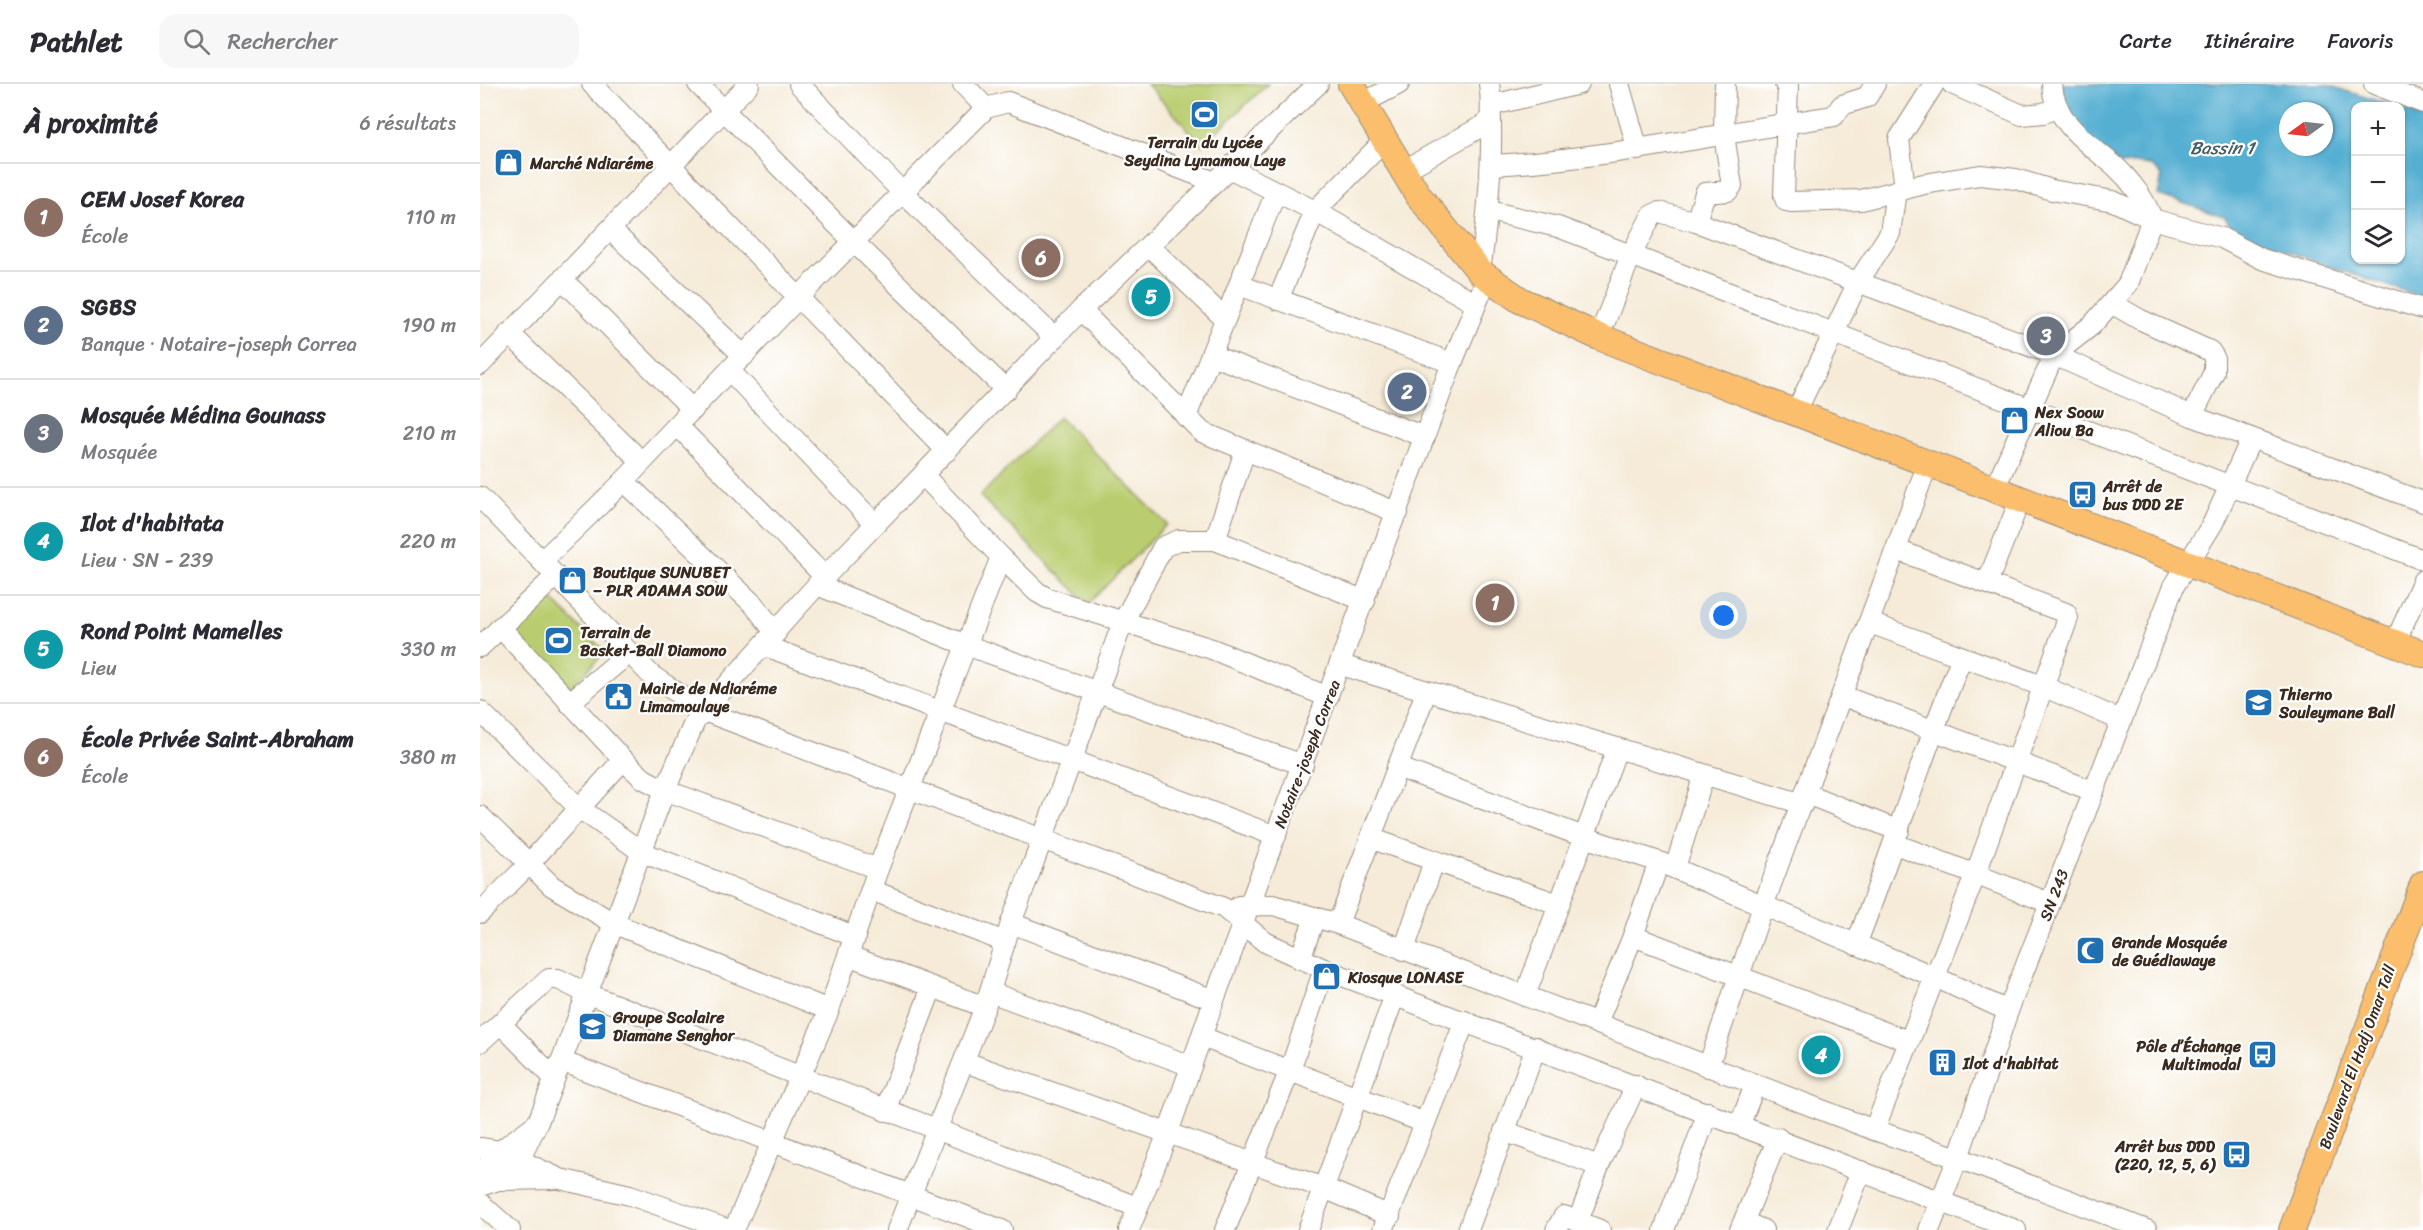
<!DOCTYPE html>
<html lang="fr">
<head>
<meta charset="utf-8">
<style>
	:root { --surface:#fff; --page:#f7f7f7; --text:#2b2b33; --muted:#7c7c81; --line:#e1e1e2; --accent:#1f6fb2 }
	body { margin:0; font-family:Sriracha,sans-serif; background:var(--page); color:var(--text) }
	.controls { position:absolute; right:18px; top:18px; display:grid; overflow:hidden; border-radius:12px; box-shadow:0 2px 4px #0004 }
	.controls button { width:54px; height:54px; display:grid; place-items:center; padding:0; border:0; border-bottom:2px solid var(--line); background:var(--surface); color:var(--text); font:30px sans-serif }
	.compass { position:absolute; left:1799px; top:18px; width:54px; height:54px; border-radius:50%; background:var(--surface); box-shadow:0 2px 4px #0004; rotate:255deg }
	.you { position:absolute; left:1244px; top:532px; width:21px; height:21px; margin:-15px; border:4px solid #fff; border-radius:50%; background:#1a73e8; box-shadow:0 0 0 9px #1a73e833 }
	.badge { display:grid; place-items:center; width:39px; height:39px; border-radius:50%; background:var(--accent); color:#fff; font-size:20px; font-weight:700 }
	.pin { position:absolute; translate:-50% -50%; border:3px solid #fff; box-shadow:0 2px 6px #0006 }
	.list { margin:0; padding:0; list-style:none }
	h2 { display:flex; justify-content:space-between; align-items:center; height:78px; margin:0; padding:0 24px; font-size:26px }
	h2 small { font-size:20px; font-weight:400; color:var(--muted) }
	.list li { display:grid; grid-template-columns:39px 1fr auto; gap:18px; align-items:center; box-sizing:border-box; height:108px; padding:0 24px; border-top:2px solid var(--line) }
	.list b { display:block; font-size:22px; white-space:nowrap }
	.list p { margin:0; font-size:20px; white-space:nowrap; color:var(--muted) }
	.list em { font-size:20px; font-style:normal; color:var(--muted) }
	.icon { flex:none; width:33px; height:33px; fill:none; stroke:currentColor; stroke-width:2; stroke-linecap:round; stroke-linejoin:round }
	.map { position:relative; flex:none; width:1943px; height:1146px; overflow:hidden }
	header { display:flex; align-items:center; gap:36px; box-sizing:border-box; height:84px; padding:0 30px; background:var(--surface); border-bottom:2px solid var(--line) }
	header strong { font-size:28px }
	nav { display:flex; gap:33px; margin-inline-start:auto; font-size:21px }
	.search { width:420px; height:54px; background:var(--page); display:flex; align-items:center; gap:15px; box-sizing:border-box; padding:0 21px; border-radius:18px; color:var(--muted); font-size:22px }
	main { display:flex }
	aside { flex:1; background:var(--surface) }
	.map>svg:first-child { display:block }
	.green { fill:#b9cd70; stroke:#7a7c47; stroke-width:1.5 }
	.water { fill:#54afd2; stroke:#486c78; stroke-width:1.5; fill-rule:evenodd }
	.lines { fill:none; stroke-linecap:round; stroke-linejoin:round }
	.minor-casing { stroke:#988a7b; stroke-width:22 }
	.major-casing { stroke:#988a7b; stroke-width:28 }
	.minor { stroke:#fff; stroke-width:20 }
	.major { stroke:#fabe6d; stroke-width:26 }
	.labels { text-anchor:middle; dominant-baseline:central; stroke-width:4.5; stroke-linejoin:round; paint-order:stroke }
	.poi-label { font-size:16px; font-weight:bold; fill:#3b2a1e; stroke:#fff; text-anchor:start }
	.street-label { font-size:16px; fill:#3b2a1e; stroke:#fff }
	.water-label { font-size:18px; font-style:italic; fill:#455f66; stroke:#fff }
</style>
</head>
<body>
<header>
<strong>Pathlet</strong>
<div class="search"><svg class="icon" aria-label="search" viewBox="0 0 24 24"><circle cx="10" cy="10" r="6"/><path d="M15 15l6 6"/></svg>Rechercher</div>
<nav><a>Carte</a><a>Itinéraire</a><a>Favoris</a></nav>
</header>
<main>
<aside>
<h2>À proximité<small>6 résultats</small></h2>
<ul class="list">
<li><span class="badge" style="background:#8d6e63">1</span><div><b>CEM Josef Korea</b><p>École</p></div><em>110 m</em></li>
<li><span class="badge" style="background:#5c6f8a">2</span><div><b>SGBS</b><p>Banque · Notaire-joseph Correa</p></div><em>190 m</em></li>
<li><span class="badge" style="background:#6b7280">3</span><div><b>Mosquée Médina Gounass</b><p>Mosquée</p></div><em>210 m</em></li>
<li><span class="badge" style="background:#0f9aa8">4</span><div><b>Ilot d'habitata</b><p>Lieu · SN - 239</p></div><em>220 m</em></li>
<li><span class="badge" style="background:#0f9aa8">5</span><div><b>Rond Point Mamelles</b><p>Lieu</p></div><em>330 m</em></li>
<li><span class="badge" style="background:#8d6e63">6</span><div><b>École Privée Saint-Abraham</b><p>École</p></div><em>380 m</em></li>
</ul>
</aside>
<div class="map">
<svg width="1943" height="1146" viewBox="0 0 1943 1146">
	<rect width="100%" height="100%" fill="#fff"/>
	<filter id="ink" filterUnits="userSpaceOnUse"><feTurbulence type="fractalNoise" baseFrequency=".0167" numOctaves="2"/><feDisplacementMap in="SourceGraphic" scale="12" xChannelSelector="R" yChannelSelector="G"/><feConvolveMatrix kernelMatrix="1 2 1 2 8 2 1 2 1" color-interpolation-filters="sRGB"/></filter>
	<filter id="wash" filterUnits="userSpaceOnUse"><feTurbulence type="fractalNoise" baseFrequency=".008" numOctaves="4" result="noise"/><feDisplacementMap in="SourceGraphic" scale="24" xChannelSelector="R" yChannelSelector="G"/><feGaussianBlur stdDeviation="1.35" result="paint"/><feColorMatrix in="noise" values="0 0 0 0 0 0 0 0 0 0 0 0 0 0 0 0 0 1.4 0 .05"/><feComposite in="paint" operator="in"/></filter>
	<g filter="url(#wash)">
		<rect width="100%" height="100%" fill="#f5ebd8"/>
		<g class="green">
			<polygon points="667,0 788,0 722,61"/>
			<polygon points="579,333 687,440 608,520 500,412"/>
			<polygon points="67,511 125,568 90,604 32,547"/>
		</g>
		<path class="water" d="M1579 0H1844L1914 22H1876V176H1920L1921 25 1943 33V213L1853 184 1752 146 1745 133 1678 111 1682 92C1670 76 1658 79 1640 81L1609 57 1577 10ZM1808 27H1844V63H1808Z"/>
	</g>
	<g filter="url(#ink)">
		<g class="lines">
			<defs>
				<g id="minor">
					<polyline points="112,0 467,367"/>
					<polyline points="218,0 375,159 526,306"/>
					<polyline points="319,0 423,109 575,254"/>
					<polyline points="483,0 506,24"/>
					<polyline points="1139,0 1158,66"/>
					<polyline points="1305,0 1308,2 1304,112 1306,117 1311,118 1381,116 1444,100 1500,91 1536,95 1572,106 1633,117 1672,135 1742,154 1782,175 1943,225"/>
					<polyline points="1472,0 1542,31 1564,29 1578,23"/>
					<polyline points="1894,0 1943,19"/>
					<polyline points="881,20 919,0"/>
					<polyline points="1013,21 1099,0"/>
					<path d="M1012 81C1128 75 1240 49 1354 32L1362 21 1387 13 1395 0"/>
					<polyline points="749,84 835,127 996,220"/>
					<polyline points="923,87 1011,37"/>
					<polyline points="1425,105 1419,55 1454,0"/>
					<polyline points="1009,127 1078,143 1943,476"/>
					<polyline points="1216,138 1225,109 1248,107 1252,102 1244,51 1245,0"/>
					<polyline points="131,146 264,272"/>
					<polyline points="669,162 745,235"/>
					<path d="M1000 188C1007 138 1012 91 1011 41 1010 26 1012 15 1009 0"/>
					<polyline points="83,196 213,326"/>
					<polyline points="759,201 972,279"/>
					<polyline points="798,216 835,127 904,57"/>
					<polyline points="1633,220 1659,235 1730,267 1734,273 1734,288 1712,332"/>
					<polyline points="601,226 722,348 918,429"/>
					<polyline points="29,249 161,377"/>
					<polyline points="1119,253 1151,171 1172,131 1179,128 1216,138 1574,271 1712,332 1943,418"/>
					<polyline points="731,271 945,353"/>
					<polyline points="0,281 269,0"/>
					<polyline points="250,287 395,440"/>
					<polyline points="1316,328 1378,198 1410,149 1416,107"/>
					<polyline points="706,333 796,108"/>
					<polyline points="198,342 345,493"/>
					<polyline points="443,391 521,473 557,508 567,514 732,565 848,613"/>
					<polyline points="144,397 274,521 296,549"/>
					<path d="M1514 406 1574 271 1612 241 1648 200 1672 135C1666 116 1650 96 1635 82 1609 60 1574 39 1572 0"/>
					<polyline points="0,413 171,591 224,627 744,824 785,858 844,885 1536,1146"/>
					<polyline points="735,456 885,517"/>
					<polyline points="62,477 144,397 320,212 506,24 528,18 735,98"/>
					<polyline points="1507,499 1540,416"/>
					<polyline points="337,501 486,561 823,681"/>
					<polyline points="1390,539 1565,603 1640,636"/>
					<polyline points="20,543 143,676 164,695 185,706 398,785"/>
					<polyline points="1915,559 1943,496"/>
					<polyline points="285,562 796,752"/>
					<polyline points="0,563 76,492"/>
					<polyline points="861,581 1323,720"/>
					<polyline points="1363,612 1613,707"/>
					<polyline points="89,619 149,569"/>
					<polyline points="0,627 99,724 162,768 376,853"/>
					<polyline points="917,683 1104,753 1179,778 1455,893 1528,927"/>
					<polyline points="1327,710 1419,747"/>
					<polyline points="0,732 72,802 135,840 349,926"/>
					<polyline points="890,754 1078,820"/>
					<polyline points="1415,760 1570,819"/>
					<polyline points="1195,784 1224,691"/>
					<polyline points="391,806 525,858"/>
					<polyline points="759,822 793,821 858,840 1394,1046 1478,1074 1667,1146"/>
					<polyline points="0,829 48,781 143,676"/>
					<polyline points="531,839 734,916"/>
					<polyline points="858,840 946,608"/>
					<polyline points="1153,852 1428,957"/>
					<path d="M1376 861C1413 766 1443 668 1482 573"/>
					<polyline points="924,866 954,777"/>
					<polyline points="370,872 505,923"/>
					<polyline points="820,875 835,833"/>
					<polyline points="510,908 711,982"/>
					<polyline points="1045,912 1137,665"/>
					<polyline points="1117,939 1153,852 1179,778"/>
					<polyline points="21,940 74,994"/>
					<polyline points="722,953 945,1039"/>
					<polyline points="0,958 69,895 78,895 108,910 657,1123"/>
					<polyline points="81,977 522,1146"/>
					<polyline points="485,978 844,1104 910,1132"/>
					<polyline points="1228,983 1283,822 1448,379"/>
					<polyline points="405,1027 452,903"/>
					<polyline points="1260,1040 1275,1001"/>
					<polyline points="1394,1046 1495,792 1588,534 1586,529 1417,466"/>
					<polyline points="1024,1047 1119,1082"/>
					<polyline points="0,1064 20,1067 80,1095 150,1111 249,1146"/>
					<polyline points="0,1090 20,1067 56,1040"/>
					<polyline points="18,1096 39,1077 58,1038 185,706 215,637 337,501 601,226 838,0"/>
					<polyline points="0,1102 18,1096 74,1095"/>
					<polyline points="0,1119 30,1146"/>
					<polyline points="1098,1137 1119,1082 1156,1001"/>
					<polyline points="1264,1138 1283,1146"/>
					<polyline points="254,1146 349,926 398,785 521,473"/>
					<polyline points="417,1146 505,923 531,839 643,538 683,463 699,456 735,456 765,367"/>
					<polyline points="649,1146 688,1049 734,916 972,279 1007,194"/>
					<polyline points="745,1146 810,986 844,885"/>
					<polyline points="828,1146 915,911"/>
					<polyline points="903,1146 985,937"/>
					<polyline points="988,1146 1056,963"/>
					<polyline points="1076,1146 1084,1132 1120,1146"/>
					<polyline points="1184,1146 1228,1028"/>
					<polyline points="1260,1146 1298,1054"/>
					<polyline points="1358,1146 1381,1087"/>
					<polyline points="1449,1146 1478,1074 1528,927 1694,502 1733,439 1771,355"/>
				</g>
				<g id="major">
					<polyline points="871,0 938,111 1000,188 1040,216 1119,253 1943,570"/>
					<polyline points="1812,1146 1943,800"/>
				</g>
			</defs>
			<use href="#minor" class="minor-casing"/>
			<use href="#major" class="major-casing"/>
			<use href="#minor" class="minor"/>
			<use href="#major" class="major"/>
		</g>
	</g>
	<defs>
		<symbol id="stadium-square" viewBox="-11 -11 22 22"><rect x="-9" y="-9" width="18" height="18" rx="4" fill="#1f6fb2" stroke="#fff"/><path d="M0-5a6.5 5 0 1 0 0 10a6.5 5 0 1 0 0-10ZM-3.5-1.8h7v3.6h-7Z" fill="#fff"/></symbol>
		<symbol id="shop-square" viewBox="-11 -11 22 22"><rect x="-9" y="-9" width="18" height="18" rx="4" fill="#1f6fb2" stroke="#fff"/><path d="M-5-2.5h2.3a2.7 3.5 0 0 1 5.4 0H5L5.5 6h-11ZM-1.5-2.5h3a1.5 2.3 0 0 0-3 0Z" fill="#fff"/></symbol>
		<symbol id="bus-square" viewBox="-11 -11 22 22"><rect x="-9" y="-9" width="18" height="18" rx="4" fill="#1f6fb2" stroke="#fff"/><path d="M-5-6H5V4H4V6H2V4H-2V6H-4V4H-5ZM-3.5-4V0h7V-4ZM-3.5 1.2v1.5H-2V1.2ZM2 1.2v1.5H3.5V1.2Z" fill="#fff"/></symbol>
		<symbol id="civic-square" viewBox="-11 -11 22 22"><rect x="-9" y="-9" width="18" height="18" rx="4" fill="#1f6fb2" stroke="#fff"/><path d="M-.6-6.5H3V-4.5H.6V-3L4-1V1h2V6H-6V1h2V-1L-.6-3ZM-1.2 2.5V6h2.4V2.5Z" fill="#fff"/></symbol>
		<symbol id="school-square" viewBox="-11 -11 22 22"><rect x="-9" y="-9" width="18" height="18" rx="4" fill="#1f6fb2" stroke="#fff"/><path d="M0-5L7-2L0 1L-7-2ZM-4 1L0 2.5L4 1V4Q0 6-4 4Z" fill="#fff"/></symbol>
		<symbol id="mosque-square" viewBox="-11 -11 22 22"><rect x="-9" y="-9" width="18" height="18" rx="4" fill="#1f6fb2" stroke="#fff"/><path d="M3.5-4.9A6 6 0 1 0 3.5 4.9A5 5 0 1 1 3.5-4.9Z" fill="#fff"/></symbol>
		<symbol id="building-square" viewBox="-11 -11 22 22"><rect x="-9" y="-9" width="18" height="18" rx="4" fill="#1f6fb2" stroke="#fff"/><path d="M-4-6H4V6H1V3H-1V6H-4ZM-2.5-4.3h1.7v1.8h-1.7ZM.8-4.3h1.7v1.8H.8ZM-2.5-1h1.7V.8h-1.7ZM.8-1h1.7V.8H.8Z" fill="#fff"/></symbol>
	</defs>
	<g fill-rule="evenodd">
		<use href="#stadium-square" x="708" y="14" width="33" height="33"/>
		<use href="#shop-square" x="12" y="62" width="33" height="33"/>
		<use href="#shop-square" x="1518" y="320" width="33" height="33"/>
		<use href="#bus-square" x="1586" y="394" width="33" height="33"/>
		<use href="#shop-square" x="76" y="480" width="33" height="33"/>
		<use href="#stadium-square" x="62" y="540" width="33" height="33"/>
		<use href="#civic-square" x="122" y="596" width="33" height="33"/>
		<use href="#school-square" x="1762" y="602" width="33" height="33"/>
		<use href="#mosque-square" x="1594" y="850" width="33" height="33"/>
		<use href="#shop-square" x="830" y="876" width="33" height="33"/>
		<use href="#school-square" x="96" y="926" width="33" height="33"/>
		<use href="#bus-square" x="1766" y="954" width="33" height="33"/>
		<use href="#building-square" x="1446" y="962" width="33" height="33"/>
		<use href="#bus-square" x="1740" y="1054" width="33" height="33"/>
	</g>
	<g class="labels">
		<g class="poi-label">
			<text x="725" y="58" text-anchor="middle">Terrain du Lycée<tspan x="725" dy="18">Seydina Lymamou Laye</tspan></text>
			<text x="50" y="79">Marché Ndiaréme</text>
			<text x="1555" y="328">Nex Soow<tspan x="1555" dy="18">Aliou Ba</tspan></text>
			<text x="1623" y="402">Arrêt de<tspan x="1623" dy="18">bus DDD 2E</tspan></text>
			<text x="113" y="488">Boutique SUNUBET<tspan x="113" dy="18">– PLR ADAMA SOW</tspan></text>
			<text x="100" y="548">Terrain de<tspan x="100" dy="18">Basket-Ball Diamono</tspan></text>
			<text x="160" y="604">Mairie de Ndiaréme<tspan x="160" dy="18">Limamoulaye</tspan></text>
			<text x="1799" y="610">Thierno<tspan x="1799" dy="18">Souleymane Ball</tspan></text>
			<text x="1632" y="858">Grande Mosquée<tspan x="1632" dy="18">de Guédiawaye</tspan></text>
			<text x="868" y="893">Kiosque LONASE</text>
			<text x="133" y="933">Groupe Scolaire<tspan x="133" dy="18">Diamane Senghor</tspan></text>
			<text x="1761" y="962" text-anchor="end">Pôle d’Échange<tspan x="1761" dy="18">Multimodal</tspan></text>
			<text x="1483" y="979">Ilot d'habitat</text>
			<text x="1735" y="1062" text-anchor="end">Arrêt bus DDD<tspan x="1735" dy="18">(220, 12, 5, 6)</tspan></text>
		</g>
		<g class="street-label">
			<text transform="translate(827 670) rotate(-69)">Notaire-joseph Correa</text>
			<text transform="translate(1574 811) rotate(-69)">SN 243</text>
			<text transform="translate(1877 973) rotate(-70)">Boulevard El Hadj Omar Tall</text>
		</g>
		<g class="water-label">
			<text x="1742" y="64">Bassin 1</text>
		</g>
	</g>
</svg>
<div class="controls">
<button>+</button>
<button>−</button>
<button><svg class="icon" aria-label="layers" viewBox="0 0 24 24"><path d="M12 4l9 5-9 5-9-5zM3 14l9 5 9-5"/></svg></button>
</div>
<svg class="compass" viewBox="-18 -18 36 36"><path d="M0-13l5 13h-10z" fill="#e53935"/><path d="M0 13l5-13h-10z" fill="#7c7c81"/></svg>
<div class="you"></div>
<div class="pin badge" style="left:1015px;top:519px;background:#8d6e63">1</div>
<div class="pin badge" style="left:927px;top:308px;background:#5c6f8a">2</div>
<div class="pin badge" style="left:1566px;top:252px;background:#6b7280">3</div>
<div class="pin badge" style="left:1341px;top:971px;background:#0f9aa8">4</div>
<div class="pin badge" style="left:671px;top:213px;background:#0f9aa8">5</div>
<div class="pin badge" style="left:561px;top:174px;background:#8d6e63">6</div>
</div>
</main>
</body>
</html>
